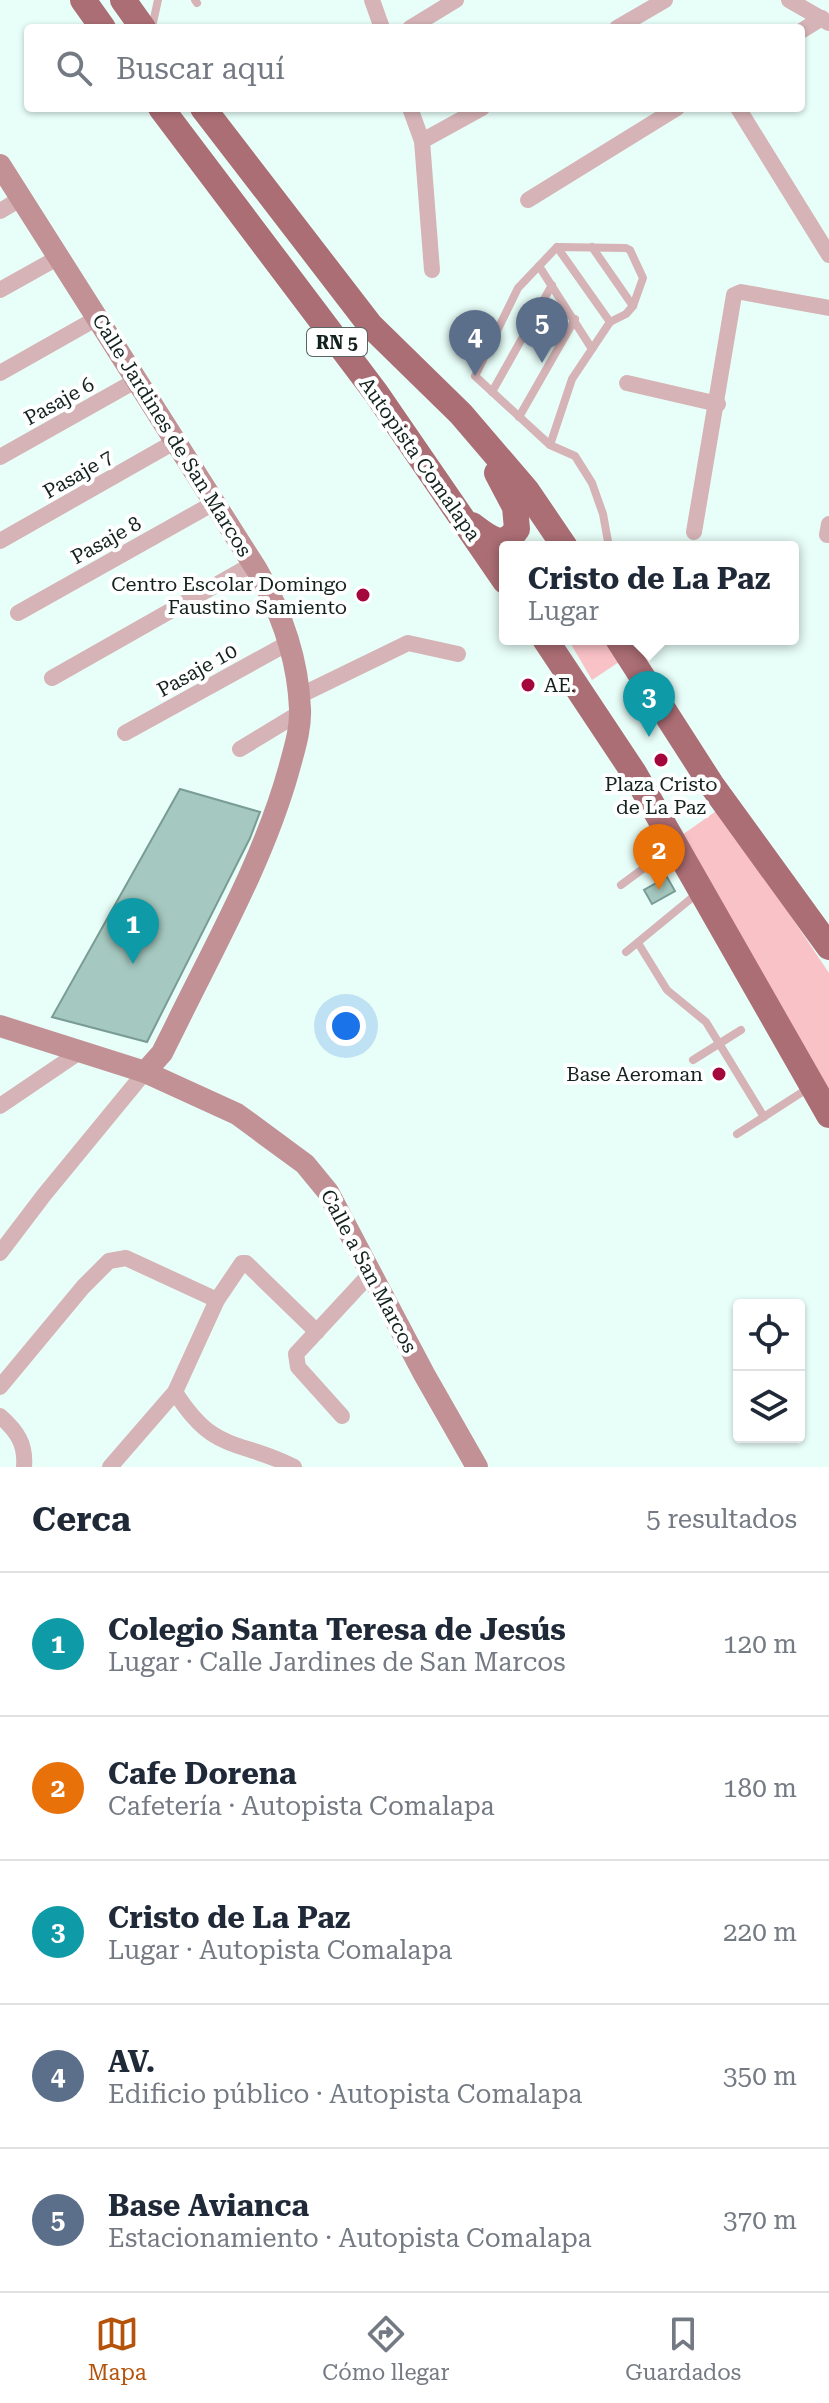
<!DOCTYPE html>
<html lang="es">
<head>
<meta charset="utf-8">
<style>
	:root { --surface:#fff; --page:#f6f6f7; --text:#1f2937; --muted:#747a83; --line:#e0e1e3; --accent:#b45309 }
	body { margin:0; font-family:"Roboto Serif",serif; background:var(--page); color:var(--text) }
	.controls { position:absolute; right:24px; bottom:24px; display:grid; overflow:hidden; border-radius:8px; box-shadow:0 2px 6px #0004 }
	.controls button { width:72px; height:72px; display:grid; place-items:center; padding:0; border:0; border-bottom:2px solid var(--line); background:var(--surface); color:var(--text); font:40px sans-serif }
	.you { position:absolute; left:346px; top:1026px; width:28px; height:28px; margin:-20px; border:6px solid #fff; border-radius:50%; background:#1a73e8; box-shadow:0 0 0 12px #1a73e833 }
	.badge { display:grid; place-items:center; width:52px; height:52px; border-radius:50%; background:var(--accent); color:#fff; font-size:26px; font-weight:700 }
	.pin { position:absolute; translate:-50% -66px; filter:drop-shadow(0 2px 4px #0008) }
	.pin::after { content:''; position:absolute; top:42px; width:28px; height:24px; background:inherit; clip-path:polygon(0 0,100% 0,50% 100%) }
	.popup { position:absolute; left:499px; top:541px; width:300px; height:104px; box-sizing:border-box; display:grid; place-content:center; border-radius:8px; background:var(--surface); filter:drop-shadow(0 2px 6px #0005); font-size:26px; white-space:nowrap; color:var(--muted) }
	.popup b { font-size:30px; color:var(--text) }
	.popup::after { content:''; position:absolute; left:50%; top:100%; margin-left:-16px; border:16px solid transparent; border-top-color:var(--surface) }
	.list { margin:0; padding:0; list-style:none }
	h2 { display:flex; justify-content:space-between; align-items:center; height:104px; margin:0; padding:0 32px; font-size:34px }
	h2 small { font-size:26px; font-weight:400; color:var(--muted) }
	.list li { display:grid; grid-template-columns:52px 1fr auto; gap:24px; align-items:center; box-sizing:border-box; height:144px; padding:0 32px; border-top:2px solid var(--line) }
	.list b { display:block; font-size:30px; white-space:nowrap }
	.list p { margin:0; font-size:26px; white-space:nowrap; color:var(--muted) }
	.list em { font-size:26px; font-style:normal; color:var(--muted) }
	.icon { flex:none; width:44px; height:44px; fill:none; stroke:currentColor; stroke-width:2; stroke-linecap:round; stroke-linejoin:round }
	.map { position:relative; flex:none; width:829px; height:1467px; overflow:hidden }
	.search { position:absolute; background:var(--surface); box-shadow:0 2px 6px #0004; left:24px; right:24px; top:24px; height:88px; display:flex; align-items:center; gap:20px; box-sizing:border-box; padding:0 28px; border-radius:8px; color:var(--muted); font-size:30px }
	.sheet { height:824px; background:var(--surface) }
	nav { display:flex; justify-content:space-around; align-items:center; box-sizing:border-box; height:112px; border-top:2px solid var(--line); background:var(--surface); font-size:22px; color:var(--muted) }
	nav a { display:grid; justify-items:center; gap:4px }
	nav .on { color:var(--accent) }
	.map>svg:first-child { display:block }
	.green { fill:#f9c2c7 }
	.building { fill:#a5c9c0; stroke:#799c94; stroke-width:2 }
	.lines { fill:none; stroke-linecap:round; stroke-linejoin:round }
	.service { stroke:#d5b3b6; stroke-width:8 }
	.minor { stroke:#d5b3b6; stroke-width:16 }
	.secondary { stroke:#c19196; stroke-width:22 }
	.trunk { stroke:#ac6e75; stroke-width:26 }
	.poi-dot { fill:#a3073c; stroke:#fff; stroke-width:3 }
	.labels { text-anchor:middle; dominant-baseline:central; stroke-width:8; stroke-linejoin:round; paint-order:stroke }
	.shield { fill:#fff; stroke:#5a6462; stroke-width:2 }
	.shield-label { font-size:18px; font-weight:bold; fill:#14221f }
	.street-label { font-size:20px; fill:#14221f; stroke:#fff }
	.poi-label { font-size:20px; fill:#14221f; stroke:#fff; text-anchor:end }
</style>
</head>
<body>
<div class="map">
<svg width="829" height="1467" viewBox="0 0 829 1467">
	<rect width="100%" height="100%" fill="#e8fef8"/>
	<g class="green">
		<polygon points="568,639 605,639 619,662 592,680"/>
		<polygon points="719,809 829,973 829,1091 682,835"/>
	</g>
	<g class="building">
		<polygon points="180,789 260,812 250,838 147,1042 52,1017"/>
		<polygon points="667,877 675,891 652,904 644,890"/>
	</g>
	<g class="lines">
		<g class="service">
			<polyline points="195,0 197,3"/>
			<polyline points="152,27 158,0"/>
			<polyline points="557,247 610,322"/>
			<polyline points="592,247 633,306"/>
			<polyline points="539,266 592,349"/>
			<polyline points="492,392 552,285"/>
			<polyline points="519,417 575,319"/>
			<polyline points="550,445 572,379 610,322 626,314 633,306 643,278 630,250 626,248 557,247 518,288 475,376 550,445 575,456 592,483 603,514 609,547"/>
			<polyline points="621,885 644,868"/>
			<polyline points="638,943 667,990 706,1022 764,1117"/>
			<polyline points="626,952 699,892"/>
			<polyline points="693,1060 741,1030"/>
			<polyline points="737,1134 807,1089"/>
		</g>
		<g class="minor">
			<polyline points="372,0 382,28"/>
			<polyline points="789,0 829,23"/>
			<polyline points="410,28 456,0"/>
			<polyline points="617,28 665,0"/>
			<polyline points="801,31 822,18"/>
			<polyline points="410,108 422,141 432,270"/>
			<polyline points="738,108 829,255"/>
			<polyline points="422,141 482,108"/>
			<polyline points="528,200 677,108"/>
			<polyline points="0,211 22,198"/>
			<polyline points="0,290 59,257"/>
			<polyline points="0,373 99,317"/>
			<polyline points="627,383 718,404"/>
			<polyline points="0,457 137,380"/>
			<polyline points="694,532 734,295 741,292 829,308"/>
			<polyline points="827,535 829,524"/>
			<polyline points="0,541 176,441"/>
			<polyline points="18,613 214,503"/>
			<polyline points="52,678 253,564"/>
			<polyline points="299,696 408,643 458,654"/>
			<polyline points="125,733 290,642"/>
			<polyline points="240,749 301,712"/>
			<polyline points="0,1106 81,1051"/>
			<polyline points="0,1253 44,1195 145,1072"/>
			<polyline points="0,1387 83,1287 109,1261 126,1258 217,1300"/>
			<path d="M175 1392C215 1455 237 1438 294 1467"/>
			<path d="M0 1416C17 1431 26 1444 24 1467"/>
			<polyline points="342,1416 298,1367 296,1354 371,1273"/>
			<polyline points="110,1467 175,1392 217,1300 242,1263 246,1263 317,1332"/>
		</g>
		<g class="secondary">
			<path d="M0 165 257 570C282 613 298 659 300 709 301 729 294 750 289 769 264 859 216 943 175 1027L162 1053 145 1072"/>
			<polyline points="0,1026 145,1072 237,1114 305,1164 328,1192 424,1374 477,1467"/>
		</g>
		<g class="trunk">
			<polyline points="83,0 103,28"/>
			<polyline points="123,0 143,28"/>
			<polyline points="161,108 376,393 505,581"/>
			<polyline points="203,108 370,325 461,414 527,491 565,547"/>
			<path d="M472 525C488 537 503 551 517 529L515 507 497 473"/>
			<polyline points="545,639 634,773 829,1115"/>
			<polyline points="618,639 711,784 829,947"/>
		</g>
	</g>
	<g class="poi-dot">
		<circle cx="363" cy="595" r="8"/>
		<circle cx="528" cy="685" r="8"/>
		<circle cx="661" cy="760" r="8"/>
		<circle cx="719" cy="1074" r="8"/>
	</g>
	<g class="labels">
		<rect class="shield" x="307" y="328" width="60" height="28" rx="6"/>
		<g class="shield-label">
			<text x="337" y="342">RN 5</text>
		</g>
		<g class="street-label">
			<text transform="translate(59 401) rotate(-29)">Pasaje 6</text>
			<text transform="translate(172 435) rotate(58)">Calle Jardines de San Marcos</text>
			<text transform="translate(420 459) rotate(55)">Autopista Comalapa</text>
			<text transform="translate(78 474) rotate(-30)">Pasaje 7</text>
			<text transform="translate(106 540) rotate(-29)">Pasaje 8</text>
			<text transform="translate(197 670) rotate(-29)">Pasaje 10</text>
			<text transform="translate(369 1271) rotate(62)">Calle a San Marcos</text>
		</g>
		<g class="poi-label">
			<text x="347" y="584">Centro Escolar Domingo<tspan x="347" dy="23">Faustino Samiento</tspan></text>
			<text x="544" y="685" text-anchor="start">AE.</text>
			<text x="661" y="784" text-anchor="middle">Plaza Cristo<tspan x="661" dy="23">de La Paz</tspan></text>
			<text x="703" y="1074">Base Aeroman</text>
		</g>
	</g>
</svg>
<div class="controls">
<button><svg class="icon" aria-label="locate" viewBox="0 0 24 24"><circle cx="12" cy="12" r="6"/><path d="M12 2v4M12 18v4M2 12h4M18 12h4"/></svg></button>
<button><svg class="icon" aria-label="layers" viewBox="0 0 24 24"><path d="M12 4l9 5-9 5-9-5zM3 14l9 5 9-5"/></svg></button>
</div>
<div class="you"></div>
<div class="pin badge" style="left:133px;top:964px;background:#0f9aa8">1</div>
<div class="pin badge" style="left:659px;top:890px;background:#e8710a">2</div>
<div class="pin badge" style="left:649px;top:737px;background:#0f9aa8">3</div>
<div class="popup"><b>Cristo de La Paz</b>Lugar</div>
<div class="pin badge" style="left:475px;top:376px;background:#5c6f8a">4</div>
<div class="pin badge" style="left:542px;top:363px;background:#5c6f8a">5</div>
<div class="search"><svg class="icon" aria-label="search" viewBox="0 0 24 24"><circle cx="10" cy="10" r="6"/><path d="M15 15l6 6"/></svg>Buscar aquí</div>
</div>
<section class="sheet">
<h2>Cerca<small>5 resultados</small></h2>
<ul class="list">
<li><span class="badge" style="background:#0f9aa8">1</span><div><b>Colegio Santa Teresa de Jesús</b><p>Lugar · Calle Jardines de San Marcos</p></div><em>120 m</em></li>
<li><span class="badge" style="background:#e8710a">2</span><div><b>Cafe Dorena</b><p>Cafetería · Autopista Comalapa</p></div><em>180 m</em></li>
<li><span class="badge" style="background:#0f9aa8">3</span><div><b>Cristo de La Paz</b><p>Lugar · Autopista Comalapa</p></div><em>220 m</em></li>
<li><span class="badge" style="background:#5c6f8a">4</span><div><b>AV.</b><p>Edificio público · Autopista Comalapa</p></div><em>350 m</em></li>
<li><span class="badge" style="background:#5c6f8a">5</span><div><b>Base Avianca</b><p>Estacionamiento · Autopista Comalapa</p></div><em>370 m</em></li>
</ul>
</section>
<nav>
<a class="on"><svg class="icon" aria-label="map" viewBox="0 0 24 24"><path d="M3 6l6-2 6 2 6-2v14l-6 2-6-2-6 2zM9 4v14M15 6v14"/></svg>Mapa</a>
<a><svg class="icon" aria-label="directions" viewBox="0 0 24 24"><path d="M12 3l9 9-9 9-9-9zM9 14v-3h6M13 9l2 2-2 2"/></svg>Cómo llegar</a>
<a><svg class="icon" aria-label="saved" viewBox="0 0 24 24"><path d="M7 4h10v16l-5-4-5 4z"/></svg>Guardados</a>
</nav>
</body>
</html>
